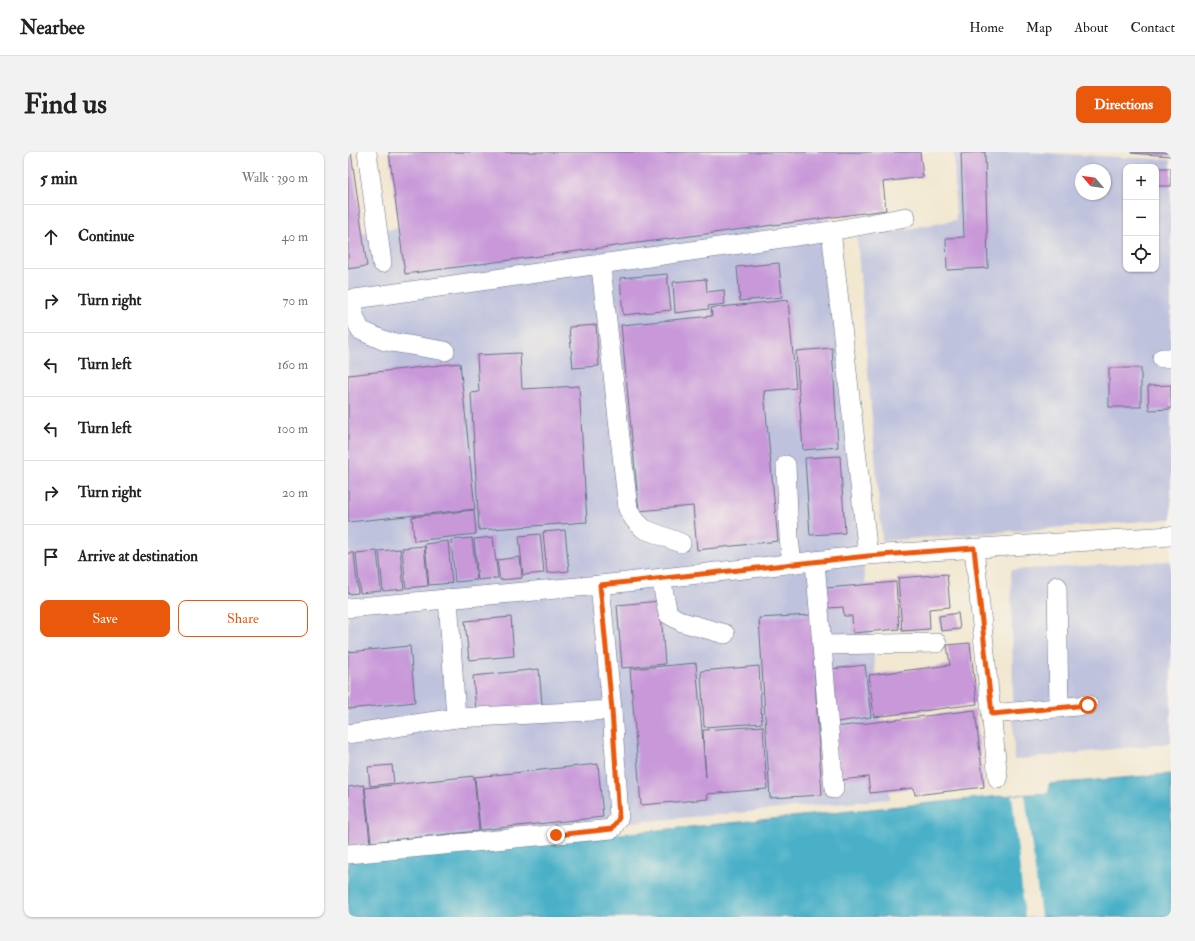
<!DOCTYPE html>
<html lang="en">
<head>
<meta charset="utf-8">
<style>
	:root { --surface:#fff; --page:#f2f2f2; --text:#222; --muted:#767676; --line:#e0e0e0; --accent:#ea580c }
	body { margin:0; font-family:"IM FELL Double Pica",serif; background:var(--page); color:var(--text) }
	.controls { position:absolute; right:12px; top:12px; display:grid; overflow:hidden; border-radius:8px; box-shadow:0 1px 3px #0004 }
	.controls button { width:36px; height:36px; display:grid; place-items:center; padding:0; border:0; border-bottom:1px solid var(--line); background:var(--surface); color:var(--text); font:20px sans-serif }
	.compass { position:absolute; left:727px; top:12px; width:36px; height:36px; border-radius:50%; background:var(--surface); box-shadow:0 1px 3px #0004; rotate:299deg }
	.stop { position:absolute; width:12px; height:12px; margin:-9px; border:3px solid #ea580c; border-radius:50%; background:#fff }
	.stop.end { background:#ea580c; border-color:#fff; box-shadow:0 1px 4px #0008 }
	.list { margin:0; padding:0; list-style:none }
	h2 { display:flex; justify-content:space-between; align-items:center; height:52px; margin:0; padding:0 16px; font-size:17px }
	h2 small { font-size:13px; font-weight:400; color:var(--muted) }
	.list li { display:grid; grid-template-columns:26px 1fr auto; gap:12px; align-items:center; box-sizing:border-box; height:64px; padding:0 16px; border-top:1px solid var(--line) }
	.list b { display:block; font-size:15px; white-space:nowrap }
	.list em { font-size:13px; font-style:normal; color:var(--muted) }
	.actions { display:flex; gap:8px; padding:12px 16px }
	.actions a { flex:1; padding:9px 0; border:1px solid var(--accent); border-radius:8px; text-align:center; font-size:14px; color:var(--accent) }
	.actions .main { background:var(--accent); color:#fff }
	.icon { flex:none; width:22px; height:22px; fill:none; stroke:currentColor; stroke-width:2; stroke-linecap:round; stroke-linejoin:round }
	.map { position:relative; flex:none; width:823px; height:765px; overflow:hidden; border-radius:8px }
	header { display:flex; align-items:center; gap:24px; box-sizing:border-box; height:56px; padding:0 20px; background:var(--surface); border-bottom:1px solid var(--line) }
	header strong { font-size:19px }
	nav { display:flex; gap:22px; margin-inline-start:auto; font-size:14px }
	.intro { display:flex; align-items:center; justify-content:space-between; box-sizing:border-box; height:96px; padding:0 24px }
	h1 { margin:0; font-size:28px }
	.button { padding:10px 18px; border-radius:8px; background:var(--accent); color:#fff; font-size:14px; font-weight:700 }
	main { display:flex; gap:24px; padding:0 24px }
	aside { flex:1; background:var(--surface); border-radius:8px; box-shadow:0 1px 3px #0004 }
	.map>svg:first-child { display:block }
	.industrial { fill:#bfc2dd; fill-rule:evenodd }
	.water { fill:#49b0c8; stroke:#327093 }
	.pier { fill:#f2e7cf }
	.building { fill:#c898d9 }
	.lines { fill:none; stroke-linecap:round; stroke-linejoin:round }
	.minor-casing { stroke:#666f86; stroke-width:20 }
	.minor { stroke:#fff; stroke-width:19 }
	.route { stroke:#ea580c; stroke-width:5 }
</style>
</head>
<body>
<header>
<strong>Nearbee</strong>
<nav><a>Home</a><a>Map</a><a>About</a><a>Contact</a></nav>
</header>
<div class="intro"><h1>Find us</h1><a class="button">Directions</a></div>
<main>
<aside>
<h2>5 min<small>Walk · 390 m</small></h2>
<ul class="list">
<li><svg class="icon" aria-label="ahead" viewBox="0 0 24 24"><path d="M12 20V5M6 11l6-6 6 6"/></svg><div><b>Continue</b></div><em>40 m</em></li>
<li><svg class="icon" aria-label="right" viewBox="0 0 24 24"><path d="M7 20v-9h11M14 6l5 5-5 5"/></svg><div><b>Turn right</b></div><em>70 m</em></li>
<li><svg class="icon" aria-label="left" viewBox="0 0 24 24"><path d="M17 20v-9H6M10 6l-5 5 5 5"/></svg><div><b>Turn left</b></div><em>160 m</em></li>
<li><svg class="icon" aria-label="left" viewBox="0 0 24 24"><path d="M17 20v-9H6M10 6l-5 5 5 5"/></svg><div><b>Turn left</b></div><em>100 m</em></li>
<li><svg class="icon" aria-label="right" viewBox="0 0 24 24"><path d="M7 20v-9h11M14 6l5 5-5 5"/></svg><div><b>Turn right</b></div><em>20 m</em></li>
<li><svg class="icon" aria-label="arrive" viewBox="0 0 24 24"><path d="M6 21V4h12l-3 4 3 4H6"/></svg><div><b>Arrive at destination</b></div></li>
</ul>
<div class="actions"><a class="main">Save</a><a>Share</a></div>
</aside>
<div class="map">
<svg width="823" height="765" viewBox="0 0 823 765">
	<rect width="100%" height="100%" fill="#f7f3e8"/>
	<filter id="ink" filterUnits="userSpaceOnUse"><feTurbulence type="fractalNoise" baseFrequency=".025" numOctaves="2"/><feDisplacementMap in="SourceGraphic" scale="8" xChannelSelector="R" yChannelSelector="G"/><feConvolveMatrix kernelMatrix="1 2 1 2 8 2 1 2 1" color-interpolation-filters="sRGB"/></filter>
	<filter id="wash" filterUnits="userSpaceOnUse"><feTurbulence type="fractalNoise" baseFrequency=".012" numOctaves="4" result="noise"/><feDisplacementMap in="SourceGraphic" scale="16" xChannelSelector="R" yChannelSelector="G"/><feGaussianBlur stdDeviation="0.9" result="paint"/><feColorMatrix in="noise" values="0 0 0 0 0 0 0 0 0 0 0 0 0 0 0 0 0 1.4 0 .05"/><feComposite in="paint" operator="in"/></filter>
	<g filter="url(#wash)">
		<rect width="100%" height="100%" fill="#f2e7cf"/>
		<g class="industrial">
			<path d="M606 0H678L823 8V367L534 389 509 86 608 68ZM778 15H808V117H778ZM733 18H757V42H733Z"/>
			<polygon points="470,20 542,647 0,696 0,83"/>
			<polygon points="823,409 823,591 666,608 663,418"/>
		</g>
		<polygon class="water" points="823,622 823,765 0,765 0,709 664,643 701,641 701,632"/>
		<polygon class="pier" points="664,643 677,643 693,765 677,765"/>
		<g id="blocks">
			<g class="building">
				<polygon points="0,0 3,0 19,114 0,117"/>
				<polygon points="41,0 572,0 575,25 535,30 538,58 57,122"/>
				<polygon points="637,0 640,116 599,118 598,86 616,85 613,1"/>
				<polygon points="783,0 823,0 823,4 783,1"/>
				<rect x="808" y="16" width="15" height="18"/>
				<polygon points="431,111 434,145 392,149 389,115"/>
				<polygon points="319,122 323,158 275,163 272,126"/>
				<polygon points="358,127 359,140 376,138 377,152 360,154 361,157 327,161 325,130"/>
				<polygon points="440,148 448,236 416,239 430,389 349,398 345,354 291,359 273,173 364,164 363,156"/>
				<polygon points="248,173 251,214 225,216 221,175"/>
				<polygon points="484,196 490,295 455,298 448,199"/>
				<polygon points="172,201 174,237 231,234 239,370 131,378 123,241 131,240 129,203"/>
				<polygon points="112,211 127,357 0,370 0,223"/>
				<rect x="761" y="216" width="32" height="39"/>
				<polygon points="823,233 823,257 801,258 800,234"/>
				<polygon points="492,304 497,381 462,383 457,306"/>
				<polygon points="126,358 128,382 66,389 64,365"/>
				<polygon points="217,378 221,419 199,421 195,380"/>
				<polygon points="192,382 196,421 175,423 171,384"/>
				<polygon points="145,385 150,426 130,428 126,387"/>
				<polygon points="124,386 129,428 107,430 103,388"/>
				<polygon points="100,389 104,431 81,433 77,392"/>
				<polygon points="76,394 80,434 58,436 54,396"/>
				<polygon points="52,397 56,437 35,439 31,399"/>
				<polygon points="29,399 33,439 12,441 8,401"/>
				<polygon points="0,401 6,401 10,441 0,442"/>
				<polygon points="172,405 174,426 152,428 149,408"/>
				<polygon points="599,422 602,455 581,457 582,477 554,479 550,426"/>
				<polygon points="548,430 551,477 505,481 504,464 496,464 495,455 480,456 478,436"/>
				<polygon points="312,449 317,512 274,516 269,453"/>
				<polygon points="610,461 612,477 593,479 591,464"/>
				<polygon points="463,463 474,643 422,646 411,466"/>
				<polygon points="163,465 166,504 121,508 117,469"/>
				<polygon points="622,491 629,552 526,565 521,523 602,513 599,493"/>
				<polygon points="62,494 67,550 0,557 0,500"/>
				<polygon points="348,511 358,626 355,578 415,574 419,637 359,642 360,647 293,653 282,517"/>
				<polygon points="517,513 523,565 489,570 483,517"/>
				<polygon points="411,514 414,571 356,575 353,519"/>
				<polygon points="191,517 194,552 128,559 125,524"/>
				<polygon points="627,558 636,635 567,643 566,636 522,641 520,625 493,628 487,575"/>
				<polygon points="250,612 255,665 132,678 127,625"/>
				<polygon points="44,613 46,631 22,634 20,615"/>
				<polygon points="126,624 131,679 23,690 17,636"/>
				<polygon points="16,633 22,691 0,693 0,635"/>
			</g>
		</g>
	</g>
	<g filter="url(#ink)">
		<use href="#blocks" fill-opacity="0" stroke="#666f86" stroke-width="1"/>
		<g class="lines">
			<defs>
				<g id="minor">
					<polyline points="19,0 34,111"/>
					<polyline points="483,79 520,403"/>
					<polyline points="252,113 254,124 280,357 286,367 296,377 333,391"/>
					<polyline points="2,147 6,163 12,178 37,189 97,199"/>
					<polyline points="0,148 483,79 558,65"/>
					<polyline points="814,206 823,206"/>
					<polyline points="438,313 441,386 444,412"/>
					<polyline points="626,396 650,627"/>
					<polyline points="467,410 486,637"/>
					<polyline points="313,426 320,462 334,470 377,482"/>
					<polyline points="709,434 711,556"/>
					<polyline points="0,456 252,433 520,403 823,384"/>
					<polyline points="474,493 589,491"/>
					<polyline points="644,562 740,553"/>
					<polyline points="108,566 264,558 252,433"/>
					<polyline points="0,582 108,566 100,446"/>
					<polyline points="0,702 264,677 271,665 264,558"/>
				</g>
			</defs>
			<use href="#minor" class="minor-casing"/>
			<use href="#minor" class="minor"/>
		</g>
	</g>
	<g class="lines" filter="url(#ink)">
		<polyline class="route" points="208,683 264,677 271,666 264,558 252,433 520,404 626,396 644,562 740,553"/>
	</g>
</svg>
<div class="controls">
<button>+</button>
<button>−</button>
<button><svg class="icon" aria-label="locate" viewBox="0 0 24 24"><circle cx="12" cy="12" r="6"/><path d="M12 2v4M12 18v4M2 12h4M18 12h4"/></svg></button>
</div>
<svg class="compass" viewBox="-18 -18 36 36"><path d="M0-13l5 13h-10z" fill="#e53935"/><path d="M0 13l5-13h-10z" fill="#767676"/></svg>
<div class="stop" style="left:740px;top:553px"></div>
<div class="stop end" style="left:208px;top:683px"></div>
</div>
</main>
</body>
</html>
